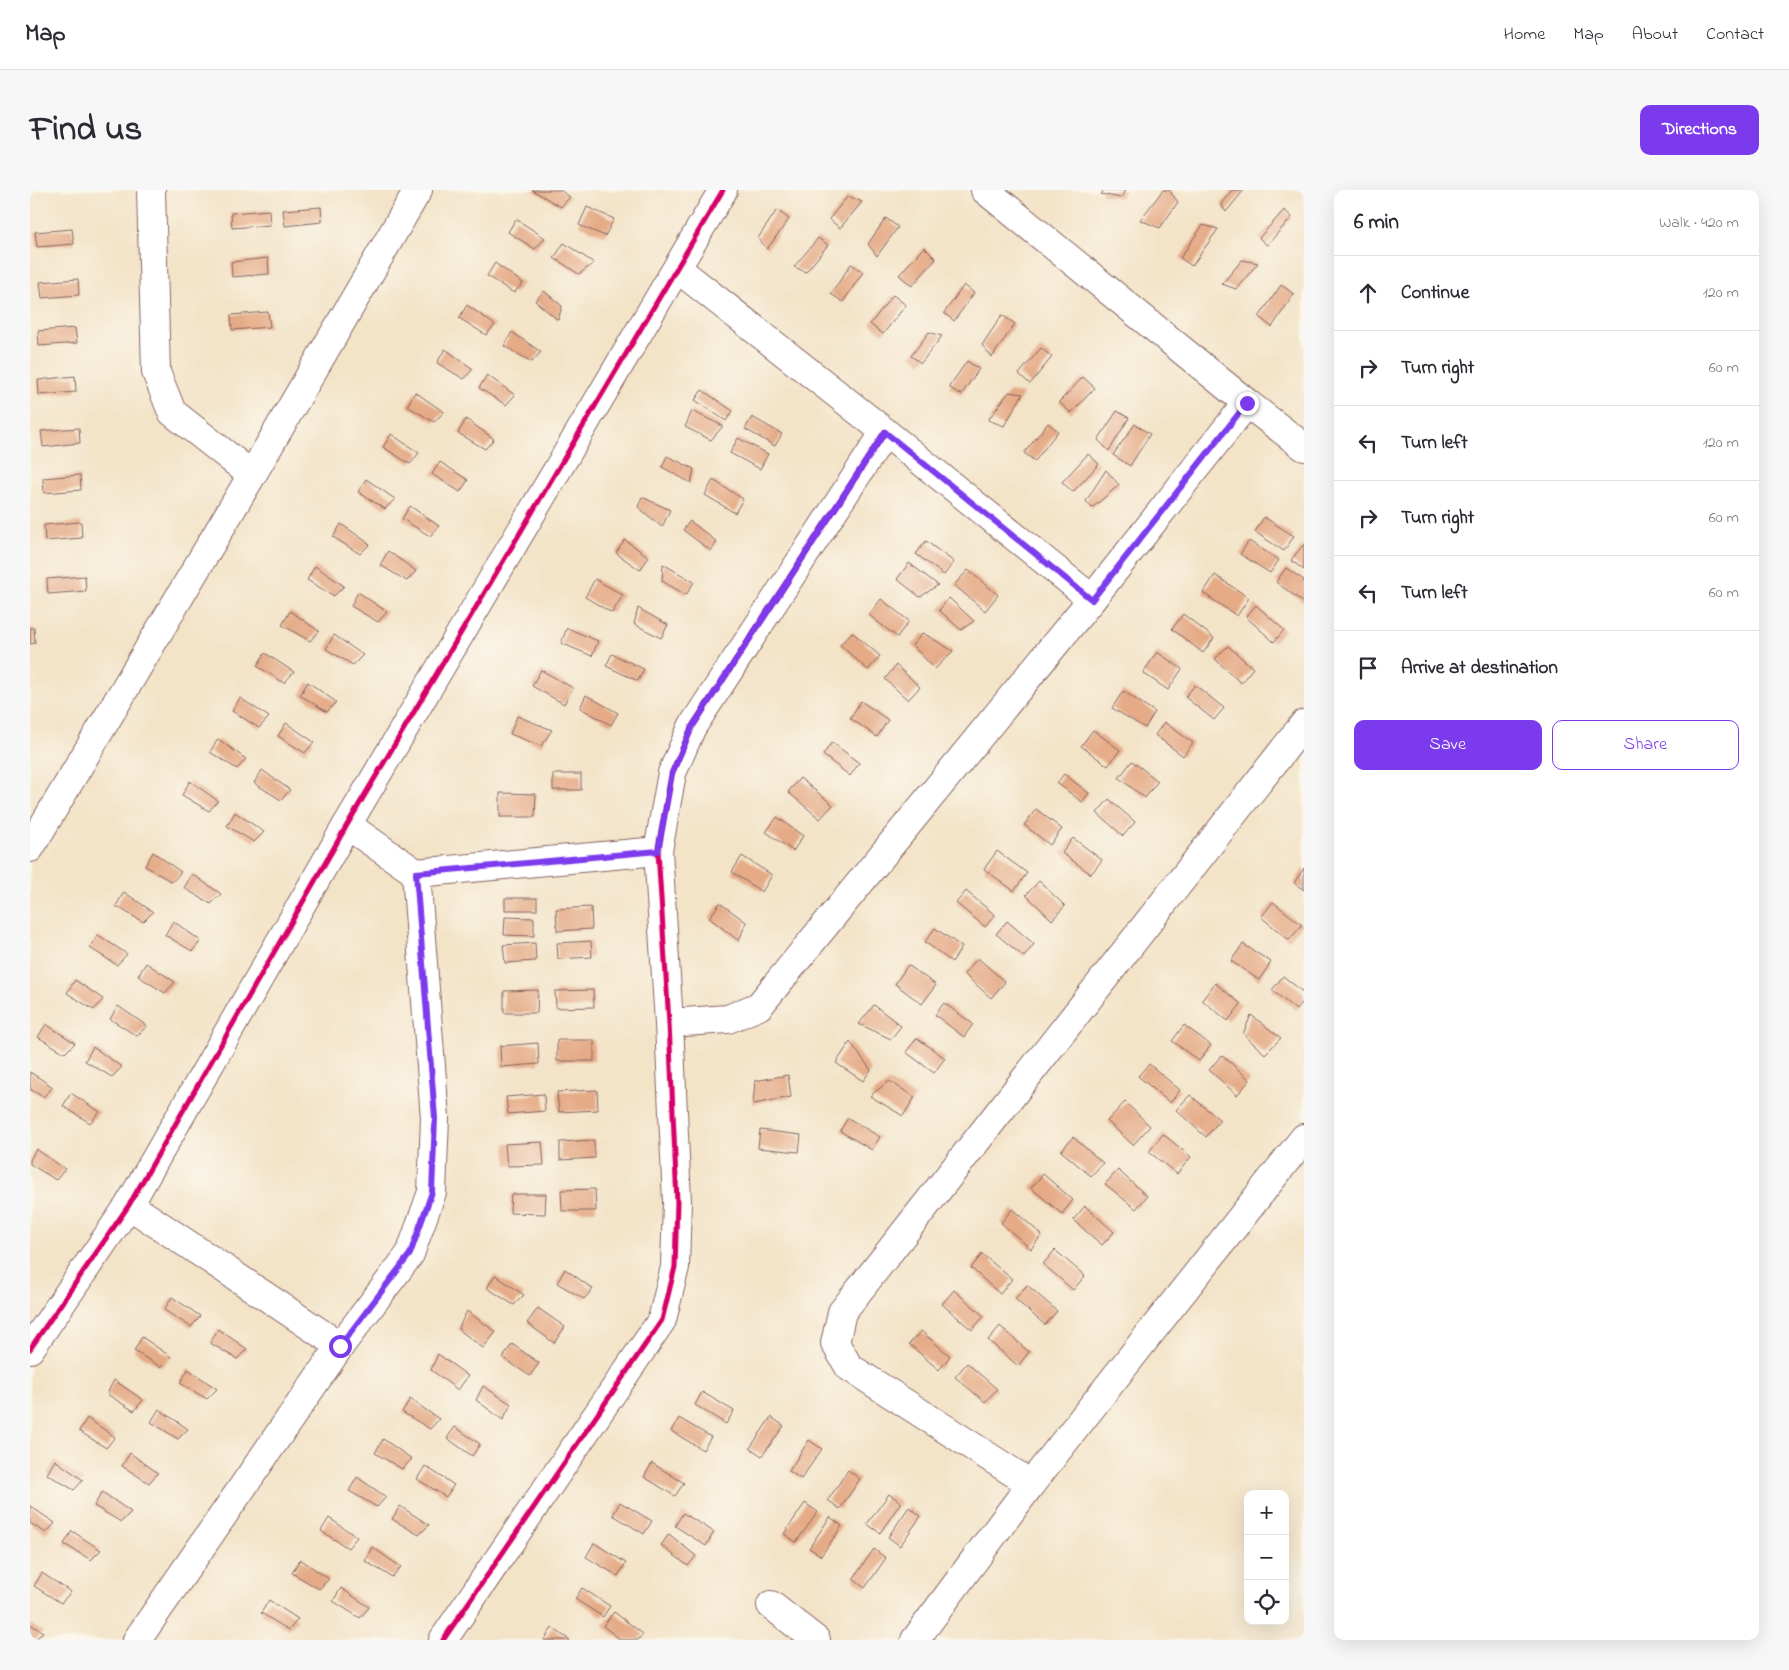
<!DOCTYPE html>
<html lang="en">
<head>
<meta charset="utf-8">
<style>
	:root { --surface:#fff; --page:#f7f7f7; --text:#2b2b33; --muted:#7c7c81; --line:#e1e1e2; --accent:#7c3aed }
	body { margin:0; font-family:"Indie Flower",sans-serif; background:var(--page); color:var(--text) }
	.controls { position:absolute; right:15px; bottom:15px; display:grid; overflow:hidden; border-radius:10px; box-shadow:0 5px 20px #0002 }
	.controls button { width:45px; height:45px; display:grid; place-items:center; padding:0; border:0; border-bottom:1px solid var(--line); background:var(--surface); color:var(--text); font:25px sans-serif }
	.stop { position:absolute; width:15px; height:15px; margin:-11px; border:4px solid #7c3aed; border-radius:50%; background:#fff }
	.stop.end { background:#7c3aed; border-color:#fff; box-shadow:0 1px 5px #0008 }
	.list { margin:0; padding:0; list-style:none }
	h2 { display:flex; justify-content:space-between; align-items:center; height:65px; margin:0; padding:0 20px; font-size:21px }
	h2 small { font-size:16px; font-weight:400; color:var(--muted) }
	.list li { display:grid; grid-template-columns:32px 1fr auto; gap:15px; align-items:center; box-sizing:border-box; height:75px; padding:0 20px; border-top:1px solid var(--line) }
	.list b { display:block; font-size:19px; white-space:nowrap }
	.list em { font-size:16px; font-style:normal; color:var(--muted) }
	.actions { display:flex; gap:10px; padding:15px 20px }
	.actions a { flex:1; padding:11px 0; border:1px solid var(--accent); border-radius:10px; text-align:center; font-size:18px; color:var(--accent) }
	.actions .main { background:var(--accent); color:#fff }
	.icon { flex:none; width:28px; height:28px; fill:none; stroke:currentColor; stroke-width:2; stroke-linecap:round; stroke-linejoin:round }
	.map { position:relative; flex:none; width:1274px; height:1450px; overflow:hidden; border-radius:10px }
	header { display:flex; align-items:center; gap:30px; box-sizing:border-box; height:70px; padding:0 25px; background:var(--surface); border-bottom:1px solid var(--line) }
	header strong { font-size:24px }
	nav { display:flex; gap:28px; margin-inline-start:auto; font-size:18px }
	.intro { display:flex; align-items:center; justify-content:space-between; box-sizing:border-box; height:120px; padding:0 30px }
	h1 { margin:0; font-size:35px }
	.button { padding:12px 22px; border-radius:10px; background:var(--accent); color:#fff; font-size:18px; font-weight:700 }
	main { display:flex; gap:30px; padding:0 30px }
	aside { flex:1; background:var(--surface); border-radius:10px; box-shadow:0 5px 20px #0002 }
	.map>svg:first-child { display:block }
	.building { fill:#e5aa86 }
	.lines { fill:none; stroke-linecap:round; stroke-linejoin:round }
	.minor-casing { stroke:#856462; stroke-width:30 }
	.minor { stroke:#fff; stroke-width:28 }
	.cycleway-casing { stroke:#fbf7ec; stroke-width:8 }
	.cycleway { stroke:#d6006c; stroke-width:5 }
	.route { stroke:#7c3aed; stroke-width:6 }
</style>
</head>
<body>
<header>
<strong>Map</strong>
<nav><a>Home</a><a>Map</a><a>About</a><a>Contact</a></nav>
</header>
<div class="intro"><h1>Find us</h1><a class="button">Directions</a></div>
<main>
<div class="map">
<svg width="1274" height="1450" viewBox="0 0 1274 1450">
	<rect width="100%" height="100%" fill="#fbf7ec"/>
	<filter id="ink" filterUnits="userSpaceOnUse"><feTurbulence type="fractalNoise" baseFrequency=".02" numOctaves="2"/><feDisplacementMap in="SourceGraphic" scale="10" xChannelSelector="R" yChannelSelector="G"/><feConvolveMatrix kernelMatrix="1 2 1 2 8 2 1 2 1" color-interpolation-filters="sRGB"/></filter>
	<filter id="wash" filterUnits="userSpaceOnUse"><feTurbulence type="fractalNoise" baseFrequency=".0096" numOctaves="4" result="noise"/><feDisplacementMap in="SourceGraphic" scale="20" xChannelSelector="R" yChannelSelector="G"/><feGaussianBlur stdDeviation="1.12" result="paint"/><feColorMatrix in="noise" values="0 0 0 0 0 0 0 0 0 0 0 0 0 0 0 0 0 1.4 0 .05"/><feComposite in="paint" operator="in"/></filter>
	<g filter="url(#wash)">
		<rect width="100%" height="100%" fill="#f3e3c7"/>
		<g id="blocks">
			<g class="building">
				<polygon points="502,0 530,0 540,7 531,17"/>
				<polygon points="1074,0 1095,0 1091,8 1071,4"/>
				<polygon points="1133,0 1139,0 1148,12 1130,38 1110,30"/>
				<polygon points="1202,0 1214,0 1196,22 1191,14"/>
				<polygon points="818,6 832,12 810,38 799,29"/>
				<polygon points="291,17 292,32 255,36 253,20"/>
				<polygon points="557,17 584,29 575,46 549,35"/>
				<polygon points="239,20 240,35 202,38 201,23"/>
				<polygon points="747,20 759,29 737,59 728,48"/>
				<polygon points="1254,20 1262,27 1237,55 1229,48"/>
				<polygon points="856,28 868,37 847,66 838,54"/>
				<polygon points="486,29 515,48 505,59 478,42"/>
				<polygon points="1173,35 1188,39 1162,76 1150,68"/>
				<polygon points="42,39 44,54 7,57 5,42"/>
				<polygon points="788,48 798,55 776,82 764,77"/>
				<polygon points="534,53 564,73 549,84 524,68"/>
				<polygon points="894,57 906,69 882,96 869,85"/>
				<polygon points="238,68 239,84 202,87 201,72"/>
				<polygon points="1212,70 1228,73 1206,99 1192,94"/>
				<polygon points="465,73 493,93 484,103 457,86"/>
				<polygon points="821,74 833,82 813,112 801,104"/>
				<polygon points="48,89 49,105 12,108 10,92"/>
				<polygon points="934,95 944,103 924,131 914,123"/>
				<polygon points="1251,95 1264,104 1242,137 1229,127"/>
				<polygon points="514,101 532,116 528,130 505,111"/>
				<polygon points="863,105 876,115 853,144 840,134"/>
				<polygon points="437,115 465,135 456,145 429,128"/>
				<polygon points="238,122 240,137 202,140 201,125"/>
				<polygon points="972,125 985,134 962,167 952,155"/>
				<polygon points="45,138 47,153 9,156 8,141"/>
				<polygon points="482,142 511,162 502,172 474,156"/>
				<polygon points="899,142 912,146 891,173 881,166"/>
				<polygon points="1011,158 1022,167 1000,194 989,184"/>
				<polygon points="415,159 443,179 434,189 407,173"/>
				<polygon points="937,171 949,179 931,205 919,197"/>
				<polygon points="457,185 485,205 476,215 449,198"/>
				<polygon points="45,186 46,202 9,205 8,190"/>
				<polygon points="1053,187 1065,198 1041,223 1029,212"/>
				<polygon points="672,200 703,221 696,231 665,210"/>
				<polygon points="385,202 414,222 404,232 377,216"/>
				<polygon points="979,202 993,204 974,236 958,230"/>
				<polygon points="662,221 693,236 681,250 655,237"/>
				<polygon points="1087,221 1099,228 1079,261 1068,250"/>
				<polygon points="722,227 752,244 745,256 715,239"/>
				<polygon points="436,229 464,249 455,259 428,243"/>
				<polygon points="1018,233 1028,241 1005,271 994,263"/>
				<polygon points="1105,234 1120,244 1100,276 1083,265"/>
				<polygon points="49,238 50,253 13,257 11,241"/>
				<polygon points="361,244 389,263 380,274 353,257"/>
				<polygon points="708,248 738,264 730,279 700,263"/>
				<polygon points="1058,264 1069,274 1043,302 1032,292"/>
				<polygon points="637,266 664,279 661,293 632,277"/>
				<polygon points="410,272 438,290 430,302 402,284"/>
				<polygon points="1076,280 1089,295 1062,318 1056,311"/>
				<polygon points="50,285 51,300 14,303 13,288"/>
				<polygon points="336,289 365,309 355,319 328,302"/>
				<polygon points="683,290 713,309 705,323 675,305"/>
				<polygon points="612,307 640,320 632,337 608,317"/>
				<polygon points="380,316 409,336 400,346 372,329"/>
				<polygon points="1234,327 1264,346 1254,361 1225,342"/>
				<polygon points="660,331 687,352 681,361 653,340"/>
				<polygon points="51,332 52,348 15,351 14,335"/>
				<polygon points="311,334 340,354 330,364 303,347"/>
				<polygon points="595,350 619,367 610,380 586,363"/>
				<polygon points="896,351 924,372 914,385 886,364"/>
				<polygon points="1219,351 1249,370 1240,383 1210,364"/>
				<polygon points="1274,354 1274,380 1261,370"/>
				<polygon points="358,361 386,381 377,391 350,375"/>
				<polygon points="879,373 908,395 890,407 867,389"/>
				<polygon points="633,374 664,392 656,405 632,391"/>
				<polygon points="285,376 314,396 304,406 277,390"/>
				<polygon points="1256,378 1274,390 1274,413 1246,392"/>
				<polygon points="938,380 968,405 955,421 924,395"/>
				<polygon points="1185,385 1219,408 1207,426 1173,403"/>
				<polygon points="55,386 56,401 18,404 17,389"/>
				<polygon points="565,389 593,405 582,423 555,407"/>
				<polygon points="328,402 357,422 348,432 321,416"/>
				<polygon points="919,408 944,431 931,440 909,420"/>
				<polygon points="851,409 879,431 867,447 839,425"/>
				<polygon points="1226,415 1254,440 1244,452 1216,427"/>
				<polygon points="608,418 638,435 631,448 604,434"/>
				<polygon points="260,421 289,441 280,451 252,435"/>
				<polygon points="1153,424 1184,448 1173,463 1142,439"/>
				<polygon points="0,438 4,438 5,453 0,454"/>
				<polygon points="537,438 568,451 562,466 531,453"/>
				<polygon points="822,442 850,466 838,480 810,455"/>
				<polygon points="893,443 923,461 905,479 882,455"/>
				<polygon points="304,445 333,465 323,475 296,459"/>
				<polygon points="1198,456 1223,478 1211,493 1185,469"/>
				<polygon points="1127,462 1152,479 1138,500 1113,483"/>
				<polygon points="235,463 264,482 254,493 227,476"/>
				<polygon points="582,464 614,479 608,491 576,476"/>
				<polygon points="866,475 890,497 878,510 855,489"/>
				<polygon points="511,480 543,498 534,514 502,496"/>
				<polygon points="278,492 306,512 297,522 270,505"/>
				<polygon points="1165,495 1194,518 1184,530 1155,507"/>
				<polygon points="1093,501 1125,522 1115,538 1082,518"/>
				<polygon points="556,505 588,523 581,535 550,518"/>
				<polygon points="210,508 239,527 229,538 202,521"/>
				<polygon points="831,511 858,530 847,547 820,528"/>
				<polygon points="487,526 522,540 511,556 480,544"/>
				<polygon points="1134,532 1163,553 1153,566 1125,545"/>
				<polygon points="256,533 284,552 275,563 248,546"/>
				<polygon points="1063,540 1090,560 1078,576 1051,556"/>
				<polygon points="188,549 216,569 207,579 180,562"/>
				<polygon points="802,552 829,573 820,586 793,565"/>
				<polygon points="1102,571 1128,591 1115,608 1089,588"/>
				<polygon points="232,580 260,600 251,610 224,593"/>
				<rect x="523" y="584" width="28" height="16"/>
				<polygon points="1034,584 1059,603 1052,612 1027,593"/>
				<polygon points="770,588 803,615 790,629 758,602"/>
				<polygon points="160,591 188,611 179,621 152,605"/>
				<polygon points="470,603 506,604 505,627 470,627"/>
				<polygon points="1079,609 1105,632 1093,646 1067,623"/>
				<polygon points="1006,619 1032,639 1020,655 994,635"/>
				<polygon points="205,622 234,642 224,652 197,636"/>
				<polygon points="747,627 773,646 763,661 736,642"/>
				<polygon points="1043,648 1072,670 1061,684 1032,663"/>
				<polygon points="967,661 997,683 984,701 954,679"/>
				<polygon points="123,662 151,682 142,692 115,676"/>
				<polygon points="712,666 742,685 732,702 702,682"/>
				<polygon points="1274,678 1274,700 1264,693"/>
				<polygon points="162,684 191,704 181,714 154,698"/>
				<polygon points="1009,691 1035,716 1022,730 996,705"/>
				<polygon points="936,701 965,725 955,737 926,713"/>
				<polygon points="94,702 123,722 113,732 86,716"/>
				<rect x="475" y="708" width="32" height="12"/>
				<polygon points="1243,712 1272,735 1259,750 1231,727"/>
				<polygon points="690,713 716,732 709,751 679,728"/>
				<polygon points="561,717 562,739 527,741 526,719"/>
				<polygon points="475,727 504,728 504,746 474,745"/>
				<polygon points="143,731 171,751 162,761 135,745"/>
				<polygon points="977,731 1004,754 994,767 966,744"/>
				<polygon points="905,738 932,757 922,772 895,752"/>
				<polygon points="68,745 97,764 87,775 60,758"/>
				<polygon points="561,751 562,767 528,769 527,753"/>
				<polygon points="505,753 506,771 475,773 473,755"/>
				<polygon points="1213,754 1241,772 1229,790 1201,771"/>
				<polygon points="948,768 975,792 961,808 934,784"/>
				<polygon points="116,773 145,792 135,803 108,786"/>
				<polygon points="878,775 906,795 892,814 865,794"/>
				<polygon points="1253,786 1274,803 1274,811 1266,820 1242,800"/>
				<polygon points="45,790 73,809 64,820 37,803"/>
				<polygon points="1185,793 1211,814 1198,831 1172,810"/>
				<polygon points="508,800 507,823 474,823 474,801"/>
				<polygon points="563,800 564,817 526,818 525,801"/>
				<polygon points="914,813 943,834 934,847 905,825"/>
				<polygon points="844,815 871,836 861,849 829,834"/>
				<polygon points="88,816 117,836 107,846 80,829"/>
				<polygon points="1221,825 1251,848 1235,864 1213,844"/>
				<polygon points="16,834 45,853 35,863 8,847"/>
				<polygon points="1154,835 1181,855 1169,871 1142,851"/>
				<polygon points="887,848 915,868 904,883 876,862"/>
				<rect x="527" y="850" width="37" height="21"/>
				<polygon points="820,852 841,880 833,891 806,873"/>
				<polygon points="508,853 509,874 471,877 470,856"/>
				<polygon points="63,857 92,877 82,887 55,871"/>
				<polygon points="1192,865 1220,890 1207,905 1179,880"/>
				<polygon points="1119,874 1150,900 1140,913 1108,886"/>
				<polygon points="0,882 23,897 13,907 0,899"/>
				<polygon points="758,885 761,907 723,914 725,891"/>
				<polygon points="859,891 885,907 873,926 840,906"/>
				<polygon points="567,900 568,920 529,922 527,902"/>
				<polygon points="41,903 70,922 60,933 33,916"/>
				<polygon points="514,904 515,921 478,924 476,907"/>
				<polygon points="1160,905 1190,930 1176,947 1146,920"/>
				<polygon points="1095,912 1120,936 1103,955 1077,931"/>
				<polygon points="818,928 850,947 842,960 810,941"/>
				<polygon points="730,940 771,945 769,962 728,958"/>
				<polygon points="1133,944 1161,967 1147,984 1119,962"/>
				<polygon points="1043,947 1073,973 1061,986 1031,961"/>
				<polygon points="564,950 565,968 530,970 530,952"/>
				<polygon points="512,952 514,975 477,976 475,954"/>
				<polygon points="6,959 35,979 26,990 0,974 0,970"/>
				<polygon points="1088,980 1117,1006 1106,1019 1075,994"/>
				<polygon points="1013,984 1043,1010 1032,1024 1001,998"/>
				<polygon points="565,999 566,1021 532,1021 531,1000"/>
				<polygon points="481,1004 516,1004 515,1024 480,1023"/>
				<polygon points="1055,1016 1084,1042 1072,1055 1043,1030"/>
				<polygon points="982,1019 1012,1045 1001,1059 971,1033"/>
				<polygon points="1025,1060 1055,1086 1043,1100 1013,1074"/>
				<polygon points="952,1064 982,1089 970,1104 941,1078"/>
				<polygon points="535,1079 563,1099 554,1109 527,1093"/>
				<polygon points="465,1085 494,1105 484,1115 457,1098"/>
				<polygon points="997,1095 1027,1121 1015,1135 985,1109"/>
				<polygon points="924,1100 954,1126 942,1140 912,1114"/>
				<polygon points="142,1107 170,1126 161,1137 134,1120"/>
				<polygon points="508,1118 535,1137 524,1153 497,1133"/>
				<polygon points="437,1121 466,1142 453,1158 428,1139"/>
				<polygon points="970,1136 999,1162 988,1176 958,1150"/>
				<polygon points="188,1139 217,1159 207,1169 180,1153"/>
				<polygon points="891,1141 920,1166 909,1180 879,1154"/>
				<polygon points="112,1147 141,1167 131,1177 104,1161"/>
				<polygon points="482,1154 509,1173 500,1186 473,1168"/>
				<polygon points="408,1164 438,1186 428,1200 401,1180"/>
				<polygon points="937,1173 967,1199 955,1212 925,1187"/>
				<polygon points="158,1179 187,1199 177,1209 150,1193"/>
				<polygon points="84,1190 113,1210 104,1221 77,1204"/>
				<polygon points="453,1196 481,1214 473,1230 446,1210"/>
				<polygon points="672,1202 704,1221 696,1234 665,1215"/>
				<polygon points="380,1209 409,1229 400,1239 372,1222"/>
				<polygon points="129,1219 158,1239 148,1249 121,1232"/>
				<polygon points="741,1227 754,1236 732,1266 720,1258"/>
				<polygon points="57,1228 85,1247 76,1258 49,1241"/>
				<polygon points="649,1228 681,1247 673,1260 641,1241"/>
				<polygon points="425,1237 450,1254 442,1266 417,1248"/>
				<polygon points="353,1249 382,1269 372,1279 345,1263"/>
				<polygon points="779,1250 792,1259 771,1289 759,1281"/>
				<polygon points="100,1263 128,1283 119,1293 92,1276"/>
				<polygon points="25,1270 53,1290 44,1300 17,1284"/>
				<polygon points="622,1273 654,1293 645,1306 614,1287"/>
				<polygon points="395,1276 424,1295 416,1307 387,1289"/>
				<polygon points="818,1280 830,1289 810,1319 798,1310"/>
				<polygon points="327,1287 356,1307 347,1317 319,1301"/>
				<polygon points="72,1302 101,1322 91,1332 64,1316"/>
				<polygon points="859,1304 871,1312 850,1343 837,1334"/>
				<polygon points="590,1312 622,1331 614,1344 583,1325"/>
				<polygon points="775,1313 788,1322 766,1352 754,1344"/>
				<polygon points="0,1316 25,1333 16,1343 0,1333"/>
				<polygon points="370,1316 399,1335 389,1345 362,1329"/>
				<polygon points="879,1317 891,1326 870,1356 858,1347"/>
				<polygon points="653,1323 684,1342 676,1356 645,1336"/>
				<polygon points="800,1327 812,1336 791,1366 779,1358"/>
				<polygon points="299,1328 327,1347 318,1358 291,1341"/>
				<polygon points="42,1341 71,1360 61,1370 34,1354"/>
				<polygon points="639,1344 666,1366 658,1376 631,1355"/>
				<polygon points="564,1353 596,1373 588,1386 556,1367"/>
				<polygon points="342,1357 371,1377 362,1387 335,1371"/>
				<polygon points="844,1359 856,1368 835,1398 823,1389"/>
				<polygon points="270,1369 299,1389 289,1399 262,1383"/>
				<polygon points="12,1383 41,1402 31,1413 4,1396"/>
				<polygon points="311,1398 339,1417 330,1428 303,1411"/>
				<polygon points="552,1398 580,1416 573,1427 545,1409"/>
				<polygon points="239,1410 268,1429 259,1440 231,1423"/>
				<polygon points="584,1422 613,1444 608,1450 591,1450 573,1436"/>
				<polygon points="0,1434 13,1442 5,1450 0,1450"/>
				<polygon points="522,1438 540,1450 514,1450"/>
			</g>
		</g>
	</g>
	<g filter="url(#ink)">
		<use href="#blocks" fill-opacity="0" stroke="#856462" stroke-width="1"/>
		<g class="lines">
			<defs>
				<g id="minor">
					<polyline points="121,0 126,182 142,222 222,285"/>
					<polyline points="955,0 1217,213 1274,257"/>
					<polyline points="648,79 855,242 1062,409"/>
					<polyline points="0,658 222,285 388,0"/>
					<polyline points="386,683 628,661"/>
					<polyline points="639,833 698,829 729,816 1062,409 1217,213"/>
					<polyline points="99,1015 310,1156"/>
					<polyline points="0,1159 99,1015 317,635 693,0"/>
					<polyline points="1001,1294 819,1177 805,1153 812,1122 1274,534"/>
					<polyline points="741,1415 786,1450"/>
					<polyline points="107,1450 310,1156 380,1064 402,1002 405,928 386,683 317,635"/>
					<polyline points="413,1450 632,1130 645,1077 647,1012 639,833 628,661 642,583 662,537 855,242"/>
					<polyline points="885,1450 1001,1294 1274,948"/>
				</g>
			</defs>
			<use href="#minor" class="minor-casing"/>
			<use href="#minor" class="minor"/>
			<defs>
				<g id="cycleway">
					<polyline points="0,1159 99,1015 317,635 693,0"/>
					<polyline points="413,1450 632,1130 645,1077 647,1012 639,833 628,661 642,583 662,537 855,242"/>
				</g>
			</defs>
			<use href="#cycleway" class="cycleway-casing"/>
			<use href="#cycleway" class="cycleway"/>
		</g>
	</g>
	<g class="lines" filter="url(#ink)">
		<polyline class="route" points="310,1156 380,1064 402,1002 405,928 386,683 628,661 642,583 662,537 855,242 1062,410 1217,213"/>
	</g>
</svg>
<div class="controls">
<button>+</button>
<button>−</button>
<button><svg class="icon" aria-label="locate" viewBox="0 0 24 24"><circle cx="12" cy="12" r="6"/><path d="M12 2v4M12 18v4M2 12h4M18 12h4"/></svg></button>
</div>
<div class="stop" style="left:310px;top:1156px"></div>
<div class="stop end" style="left:1217px;top:213px"></div>
</div>
<aside>
<h2>6 min<small>Walk · 420 m</small></h2>
<ul class="list">
<li><svg class="icon" aria-label="ahead" viewBox="0 0 24 24"><path d="M12 20V5M6 11l6-6 6 6"/></svg><div><b>Continue</b></div><em>120 m</em></li>
<li><svg class="icon" aria-label="right" viewBox="0 0 24 24"><path d="M7 20v-9h11M14 6l5 5-5 5"/></svg><div><b>Turn right</b></div><em>60 m</em></li>
<li><svg class="icon" aria-label="left" viewBox="0 0 24 24"><path d="M17 20v-9H6M10 6l-5 5 5 5"/></svg><div><b>Turn left</b></div><em>120 m</em></li>
<li><svg class="icon" aria-label="right" viewBox="0 0 24 24"><path d="M7 20v-9h11M14 6l5 5-5 5"/></svg><div><b>Turn right</b></div><em>60 m</em></li>
<li><svg class="icon" aria-label="left" viewBox="0 0 24 24"><path d="M17 20v-9H6M10 6l-5 5 5 5"/></svg><div><b>Turn left</b></div><em>60 m</em></li>
<li><svg class="icon" aria-label="arrive" viewBox="0 0 24 24"><path d="M6 21V4h12l-3 4 3 4H6"/></svg><div><b>Arrive at destination</b></div></li>
</ul>
<div class="actions"><a class="main">Save</a><a>Share</a></div>
</aside>
</main>
</body>
</html>
